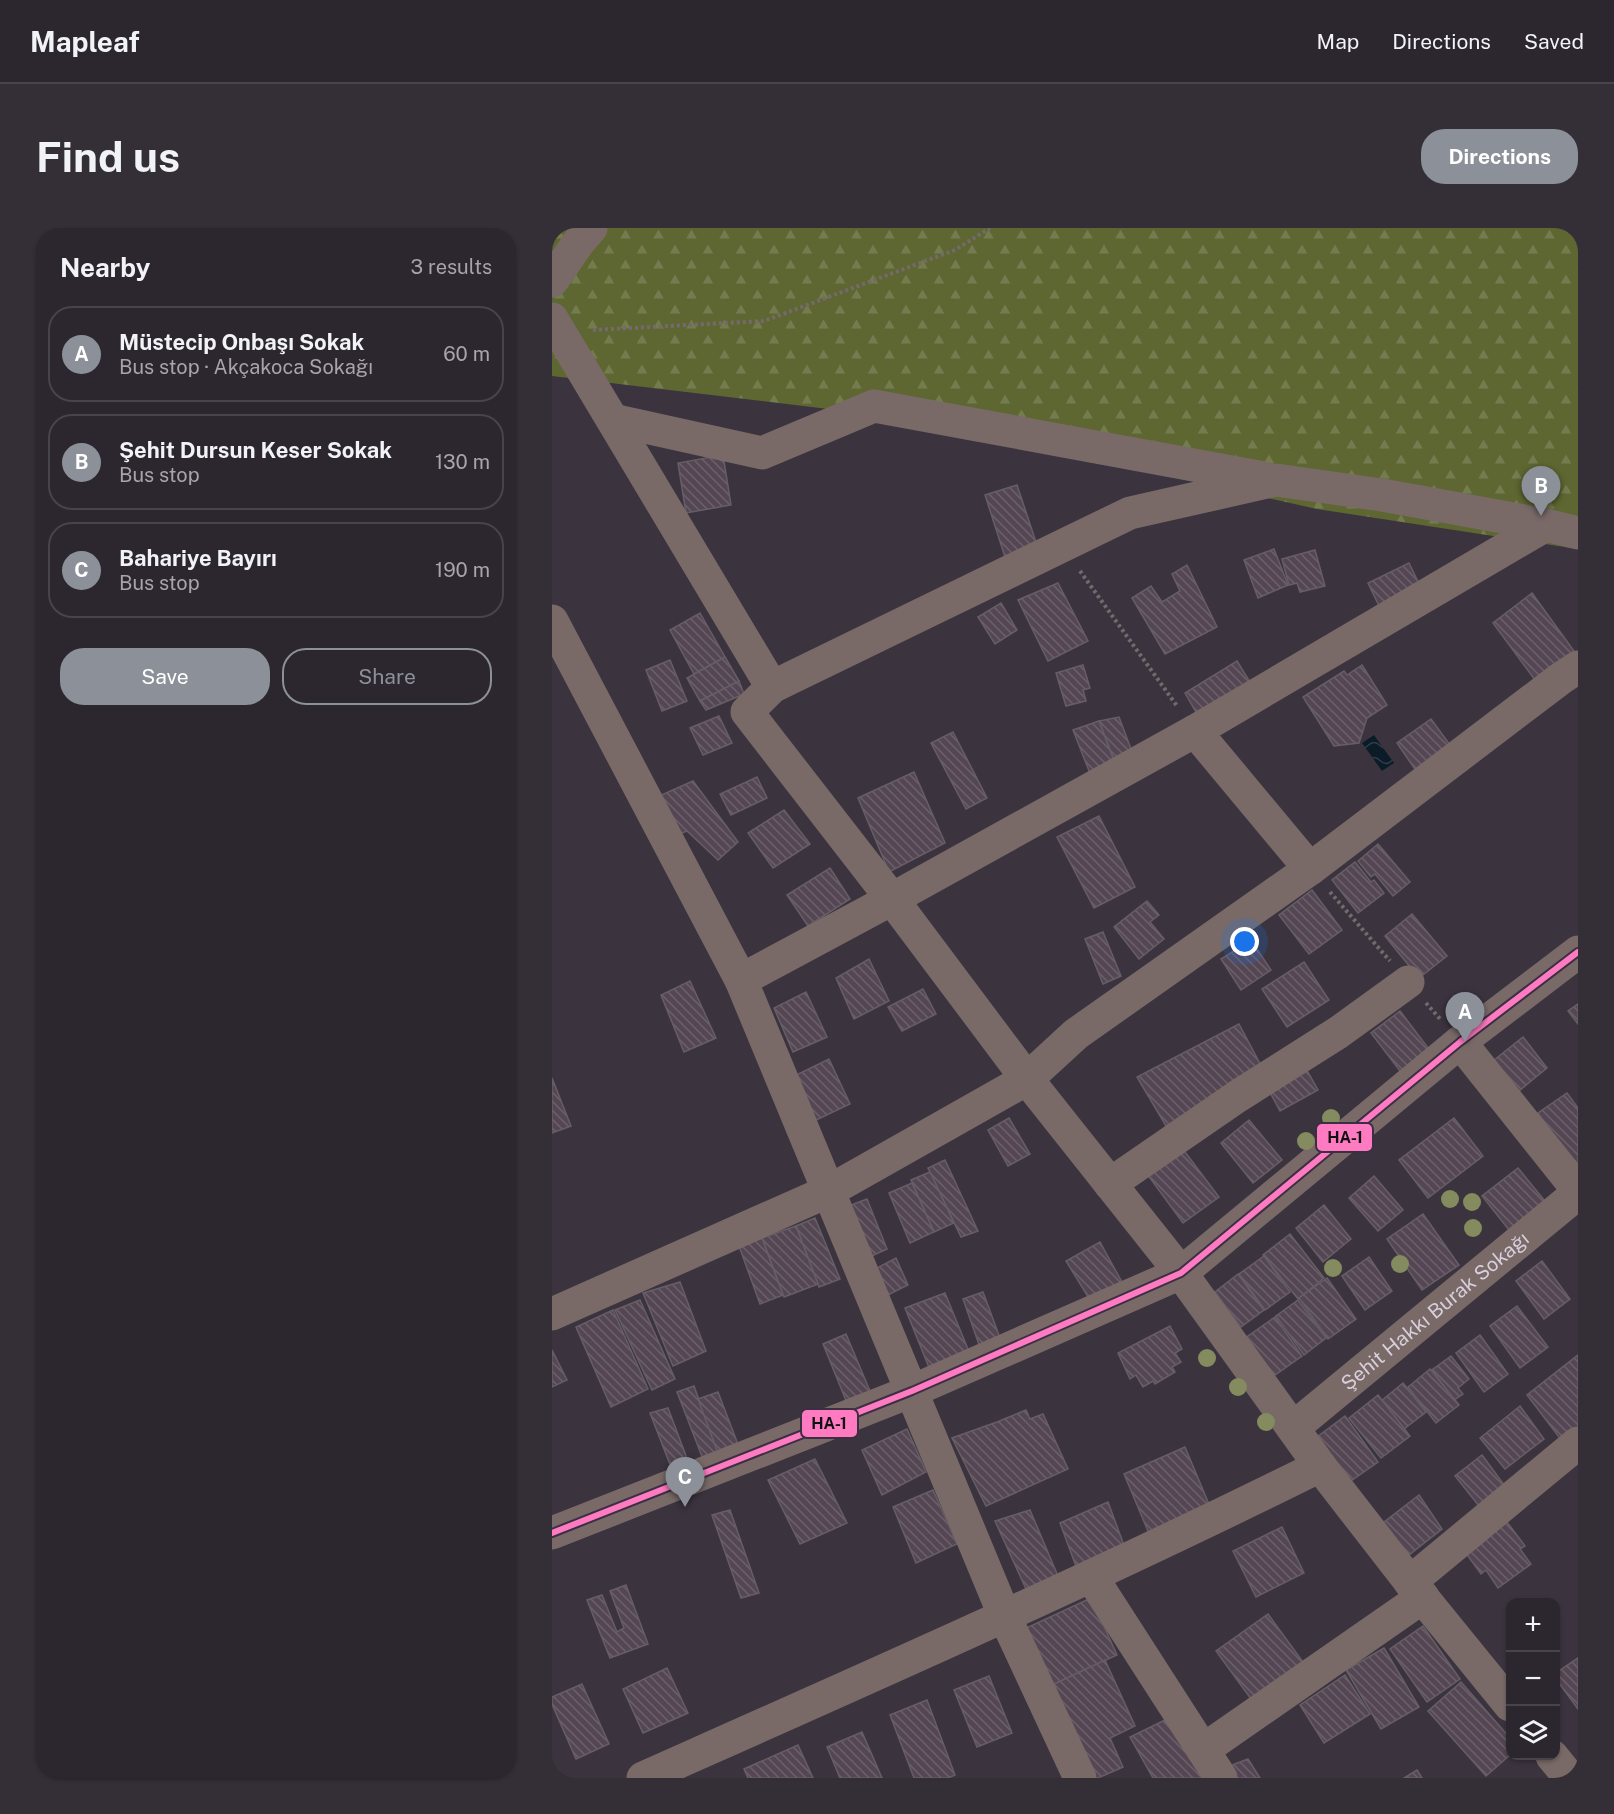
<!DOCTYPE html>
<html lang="en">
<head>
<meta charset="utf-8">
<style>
	:root { --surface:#2c272f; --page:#342f37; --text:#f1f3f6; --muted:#a6a5aa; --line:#48444b; --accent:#8c9099 }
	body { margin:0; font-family:"Public Sans",sans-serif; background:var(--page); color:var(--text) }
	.controls { position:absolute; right:18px; bottom:18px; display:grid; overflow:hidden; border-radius:12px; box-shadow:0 2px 4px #0004 }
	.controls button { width:54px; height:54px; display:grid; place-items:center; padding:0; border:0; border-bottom:2px solid var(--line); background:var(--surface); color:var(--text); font:30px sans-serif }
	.you { position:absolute; left:693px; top:714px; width:21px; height:21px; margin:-15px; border:4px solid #fff; border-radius:50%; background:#1a73e8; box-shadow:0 0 0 9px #1a73e833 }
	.badge { display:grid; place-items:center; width:39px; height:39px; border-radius:50%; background:var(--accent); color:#fff; font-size:20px; font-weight:700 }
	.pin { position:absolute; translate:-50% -50px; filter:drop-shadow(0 2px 3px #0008) }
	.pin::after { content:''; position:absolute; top:32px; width:21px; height:18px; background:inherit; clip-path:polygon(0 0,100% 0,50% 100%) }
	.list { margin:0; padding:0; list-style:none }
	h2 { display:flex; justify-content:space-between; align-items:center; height:78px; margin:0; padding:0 24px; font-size:26px }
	h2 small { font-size:20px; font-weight:400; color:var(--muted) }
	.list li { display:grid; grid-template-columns:39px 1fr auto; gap:18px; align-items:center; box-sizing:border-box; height:96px; margin:0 12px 12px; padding:0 12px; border:2px solid var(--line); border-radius:24px }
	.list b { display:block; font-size:22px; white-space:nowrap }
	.list p { margin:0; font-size:20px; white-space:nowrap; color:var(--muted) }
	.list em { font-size:20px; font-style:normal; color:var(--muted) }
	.actions { display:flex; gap:12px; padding:18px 24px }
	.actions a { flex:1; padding:14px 0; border:2px solid var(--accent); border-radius:24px; text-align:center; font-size:21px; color:var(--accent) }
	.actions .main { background:var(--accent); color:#fff }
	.icon { flex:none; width:33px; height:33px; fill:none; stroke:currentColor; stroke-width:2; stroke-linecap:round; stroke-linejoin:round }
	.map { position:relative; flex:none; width:1026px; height:1550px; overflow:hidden; border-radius:24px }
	header { display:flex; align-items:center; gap:36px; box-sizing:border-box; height:84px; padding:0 30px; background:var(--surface); border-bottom:2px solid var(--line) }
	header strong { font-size:28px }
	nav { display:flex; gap:33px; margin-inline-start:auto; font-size:21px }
	.intro { display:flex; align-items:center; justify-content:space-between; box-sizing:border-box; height:144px; padding:0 36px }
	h1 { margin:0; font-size:42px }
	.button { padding:15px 27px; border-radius:24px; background:var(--accent); color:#fff; font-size:21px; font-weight:700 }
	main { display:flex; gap:36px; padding:0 36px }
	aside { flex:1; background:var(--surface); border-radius:24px; box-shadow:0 2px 4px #0004 }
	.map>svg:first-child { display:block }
	.forest { fill:url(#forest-firs) }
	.water { fill:url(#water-waves) }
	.building { fill:url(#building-back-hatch); stroke:#665e67; stroke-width:1.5 }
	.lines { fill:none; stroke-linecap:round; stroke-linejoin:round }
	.path { stroke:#756a6b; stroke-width:4; stroke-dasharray:3 3; stroke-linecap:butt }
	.minor { stroke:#796a68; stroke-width:33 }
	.bus-1-casing { stroke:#3d2f43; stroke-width:10 }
	.bus-1 { stroke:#fe7ac1; stroke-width:6 }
	.tree { fill:#848b5e }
	.labels { text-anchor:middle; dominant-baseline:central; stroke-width:6; stroke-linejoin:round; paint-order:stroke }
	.street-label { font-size:20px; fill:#d8cfdc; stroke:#3d2f43 }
	.line-badge { stroke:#3d2f43; stroke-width:2 }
	.pale-badge-label { font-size:16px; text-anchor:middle; font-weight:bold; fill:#111 }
</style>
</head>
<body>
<header>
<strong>Mapleaf</strong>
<nav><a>Map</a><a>Directions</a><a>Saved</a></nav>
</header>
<div class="intro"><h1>Find us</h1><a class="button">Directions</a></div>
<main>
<aside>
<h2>Nearby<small>3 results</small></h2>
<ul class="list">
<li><span class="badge">A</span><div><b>Müstecip Onbaşı Sokak</b><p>Bus stop · Akçakoca Sokağı</p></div><em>60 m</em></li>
<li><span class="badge">B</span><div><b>Şehit Dursun Keser Sokak</b><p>Bus stop</p></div><em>130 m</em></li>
<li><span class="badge">C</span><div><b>Bahariye Bayırı</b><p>Bus stop</p></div><em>190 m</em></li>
</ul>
<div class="actions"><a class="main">Save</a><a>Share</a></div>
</aside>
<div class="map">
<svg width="1026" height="1550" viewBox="0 0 1026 1550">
	<defs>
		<pattern id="forest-firs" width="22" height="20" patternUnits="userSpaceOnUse" patternTransform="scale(1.5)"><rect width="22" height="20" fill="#5e6732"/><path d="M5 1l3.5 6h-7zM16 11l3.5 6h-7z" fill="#747c4f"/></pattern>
		<pattern id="water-waves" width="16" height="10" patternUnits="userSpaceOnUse" patternTransform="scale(1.5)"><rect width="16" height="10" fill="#0b1c28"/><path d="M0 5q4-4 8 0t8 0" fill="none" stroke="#2e3c47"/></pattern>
		<pattern id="building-back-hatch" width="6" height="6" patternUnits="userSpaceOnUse" patternTransform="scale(1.5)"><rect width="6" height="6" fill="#544753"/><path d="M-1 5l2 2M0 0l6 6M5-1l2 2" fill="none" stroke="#6c606b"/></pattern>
	</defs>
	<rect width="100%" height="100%" fill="#3b343f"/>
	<polygon class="forest" points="0,0 1026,0 1026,321 765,281 368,192 0,148"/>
	<polygon class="water" points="822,507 842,535 830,543 810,515"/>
	<g class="building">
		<polygon points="171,227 179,277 134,285 126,235"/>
		<polygon points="465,257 485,317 453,329 433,267"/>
		<polygon points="722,321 736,357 706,370 692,332"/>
		<polygon points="763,322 773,358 748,364 745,355 737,357 730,331"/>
		<polygon points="857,335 870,362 829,382 816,355"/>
		<polygon points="635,337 665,399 613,426 580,370 599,358 610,374 628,363 620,346"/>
		<polygon points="506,355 536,413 496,433 466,372"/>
		<polygon points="980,365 1022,423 983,452 941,395"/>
		<polygon points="449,375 465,402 443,416 426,389"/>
		<polygon points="148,385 173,429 142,446 118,402"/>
		<polygon points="173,429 187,453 148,473 135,450"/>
		<polygon points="118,432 135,473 110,483 94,442"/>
		<polygon points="685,433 701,459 648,491 633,465"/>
		<polygon points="531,437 538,460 531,462 534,473 514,478 504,445"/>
		<polygon points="810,437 835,477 815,490 807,515 782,518 751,469 792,443 795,447"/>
		<polygon points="187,453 192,466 154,482 148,473"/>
		<polygon points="167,488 180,515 151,527 138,500"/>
		<polygon points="567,489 584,534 566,542 547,493"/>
		<polygon points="879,491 901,521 867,547 845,515"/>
		<polygon points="547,493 566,544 541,553 521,502"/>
		<polygon points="401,504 435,570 414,581 379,515"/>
		<polygon points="362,544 393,615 337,644 306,570"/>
		<polygon points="205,549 215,570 179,587 168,566"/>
		<polygon points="141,553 186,614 166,632 135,603 119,609 96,573"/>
		<polygon points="232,582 258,616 221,640 196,605"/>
		<polygon points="547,588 583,659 542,680 505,609"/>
		<polygon points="826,616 858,654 841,668 823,646 819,649 806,633"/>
		<polygon points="803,634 819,654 822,652 832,665 806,685 780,652"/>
		<polygon points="278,640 298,671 256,698 235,667"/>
		<polygon points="760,662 790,702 757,726 727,687"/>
		<polygon points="595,673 607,687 598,694 612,711 587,731 562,699"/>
		<polygon points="860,686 895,728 867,750 833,708"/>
		<polygon points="551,704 569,748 551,756 533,711"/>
		<polygon points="699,712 719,742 689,762 669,731"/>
		<polygon points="317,731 337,773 302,791 284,750"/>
		<polygon points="752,734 777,772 735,799 710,761"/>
		<polygon points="138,753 164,810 132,824 109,767"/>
		<polygon points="371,761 384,786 350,803 336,779"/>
		<polygon points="254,764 275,809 241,824 222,780"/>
		<polygon points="1026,776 1026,796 1016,783"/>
		<polygon points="848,783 880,825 851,847 819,805"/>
		<polygon points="687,796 713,845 614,898 585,849"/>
		<polygon points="971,809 995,840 962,867 937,836"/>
		<polygon points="277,831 298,876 260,894 238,850"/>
		<polygon points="752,837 766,862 728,883 714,857"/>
		<polygon points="0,850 19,898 0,905"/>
		<polygon points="1015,865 1026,880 1026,944 986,885"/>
		<polygon points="457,890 478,926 456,938 436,902"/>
		<polygon points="902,890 931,928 876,970 847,932"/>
		<polygon points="697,892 730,932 701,955 669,915"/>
		<polygon points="630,920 667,969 631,995 595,946"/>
		<polygon points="393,932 426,1003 409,1009 376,940"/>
		<polygon points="966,940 997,978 961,1007 930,968"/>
		<polygon points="378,944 402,995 382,1004 359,952"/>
		<polygon points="822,948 851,982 826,1003 797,970"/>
		<polygon points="360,955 382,1004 358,1015 337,965"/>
		<polygon points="315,971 335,1021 313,1031 294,979"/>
		<polygon points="772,977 799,1011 771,1034 744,1000"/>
		<polygon points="871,986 907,1037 870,1062 835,1011"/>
		<polygon points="263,990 288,1051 267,1059 244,998"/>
		<polygon points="244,998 266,1056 232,1069 210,1010"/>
		<polygon points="738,1006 772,1050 746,1071 711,1027"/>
		<polygon points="210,1010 231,1067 208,1076 187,1018"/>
		<polygon points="548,1014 571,1056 538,1072 514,1033"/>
		<polygon points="712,1028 738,1064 713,1082 687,1046"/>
		<polygon points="817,1029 840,1063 813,1082 790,1048"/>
		<polygon points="344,1030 356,1057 332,1069 321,1042"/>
		<polygon points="990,1033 1018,1071 992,1091 964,1053"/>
		<polygon points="686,1046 712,1082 689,1099 663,1064"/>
		<polygon points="775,1050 804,1091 776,1111 747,1070"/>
		<polygon points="128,1054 154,1123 121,1138 91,1065"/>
		<polygon points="431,1064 451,1118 430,1125 411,1071"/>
		<polygon points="393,1065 418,1126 378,1142 353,1080"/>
		<polygon points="88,1072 123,1151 100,1162 63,1082"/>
		<polygon points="746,1072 774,1110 752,1127 724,1088"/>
		<polygon points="965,1078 996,1119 968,1140 938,1098"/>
		<polygon points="61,1082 96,1161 59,1179 24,1099"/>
		<polygon points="723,1089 750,1128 716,1152 689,1113"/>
		<polygon points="618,1098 630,1121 623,1125 629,1134 620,1139 623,1144 603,1156 601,1153 591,1159 584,1147 578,1151 566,1125"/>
		<polygon points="294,1106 321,1170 297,1180 271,1116"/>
		<polygon points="928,1107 956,1146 932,1164 904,1125"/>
		<polygon points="0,1122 15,1152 0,1159"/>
		<polygon points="1026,1127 1026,1200 1010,1213 975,1167"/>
		<polygon points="899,1128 917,1151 906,1160 911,1166 902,1172 880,1142"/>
		<polygon points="878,1141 907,1177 884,1195 856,1159"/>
		<polygon points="851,1155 874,1184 852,1201 829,1173"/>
		<polygon points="142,1158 166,1225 151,1231 125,1164"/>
		<polygon points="166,1164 187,1219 166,1225 146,1171"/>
		<polygon points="826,1167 858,1208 829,1230 797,1190"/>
		<polygon points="968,1178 992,1211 953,1241 928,1210"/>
		<polygon points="116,1180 136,1233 119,1239 98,1185"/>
		<polygon points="474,1182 478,1191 491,1186 516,1241 434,1278 400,1210 445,1194"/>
		<polygon points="793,1188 826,1234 793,1257 761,1212"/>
		<polygon points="355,1201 374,1244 330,1267 310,1222"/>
		<polygon points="633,1219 661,1286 601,1315 572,1246"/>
		<polygon points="930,1227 953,1258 927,1278 903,1248"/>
		<polygon points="263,1231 295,1295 248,1316 216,1252"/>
		<polygon points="381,1262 405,1316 364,1335 341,1279"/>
		<polygon points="867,1267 890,1301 852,1331 827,1298"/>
		<polygon points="556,1274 573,1320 525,1341 508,1295"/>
		<polygon points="178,1282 207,1365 189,1370 160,1287"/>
		<polygon points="478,1282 506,1348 474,1361 443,1293"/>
		<polygon points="955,1294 973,1318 968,1321 979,1336 946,1360 934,1342 929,1346 913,1324"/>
		<polygon points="730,1299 752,1345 704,1369 681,1323"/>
		<polygon points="74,1357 96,1416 58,1430 35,1372 50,1367 65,1404 72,1400 58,1363"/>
		<polygon points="539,1370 565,1427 498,1458 472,1401"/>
		<polygon points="716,1386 751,1434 699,1471 664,1423"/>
		<polygon points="871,1398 908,1451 875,1474 838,1421"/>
		<polygon points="832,1420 867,1479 829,1501 794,1442"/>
		<polygon points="1026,1430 1026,1481 1004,1451 1004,1445"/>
		<polygon points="553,1432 583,1498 558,1510 571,1539 546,1550 541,1550 498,1458"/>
		<polygon points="115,1440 136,1485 91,1505 71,1461"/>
		<polygon points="793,1447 818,1486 772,1515 748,1477"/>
		<polygon points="437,1448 460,1505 425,1519 402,1462"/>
		<polygon points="909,1454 958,1510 958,1527 934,1548 876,1483"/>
		<polygon points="30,1456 57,1516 24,1531 0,1476 0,1469"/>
		<polygon points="375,1472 403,1547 396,1550 362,1550 338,1487"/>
		<polygon points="613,1492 651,1550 601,1550 578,1509"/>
		<polygon points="310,1504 330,1550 288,1550 275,1519"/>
		<polygon points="246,1517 261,1550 196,1550 192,1541"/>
		<polygon points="696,1531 708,1550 679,1550 672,1540"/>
		<polygon points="865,1542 870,1550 852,1550"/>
	</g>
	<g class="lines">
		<g class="path">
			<polyline points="41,102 212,93 403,22 438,0"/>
			<polyline points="528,343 625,478"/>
			<polyline points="778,664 838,733"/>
			<polyline points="874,775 889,792"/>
		</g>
		<g class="minor">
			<polyline points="0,53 26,15 39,0"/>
			<polyline points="0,91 220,459"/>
			<polyline points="61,192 210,225 322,178 712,250"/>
			<polyline points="0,393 189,752 453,1389 528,1550"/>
			<polyline points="643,503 758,641"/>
			<polyline points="189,752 340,671 643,503 994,297"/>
			<polyline points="908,814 1026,962"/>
			<polyline points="558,956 686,868 787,804 856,754"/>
			<polyline points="0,1086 277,963 475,851 524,806 758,641 1008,451 1026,439"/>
			<path id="s1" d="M741 1200 1026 965"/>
			<polyline points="0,1305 360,1163 629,1045 908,814 1026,724"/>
			<polyline points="539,1348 669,1550"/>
			<polyline points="858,1354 1026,1215"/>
			<polyline points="958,1477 858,1354 768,1238 629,1045 475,851 340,671 195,484 220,459 578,285 724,252 830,267 994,297 1026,305"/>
			<polyline points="651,1522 871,1369"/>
			<polyline points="1000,1528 1018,1550"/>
			<path d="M91 1550C318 1449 545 1349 768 1238"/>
		</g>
		<defs>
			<polyline id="bus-1" points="0,1305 360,1163 629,1045 908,814 1026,724"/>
		</defs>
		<use href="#bus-1" class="bus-1-casing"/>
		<use href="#bus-1" class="bus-1"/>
	</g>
	<g class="tree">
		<circle cx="779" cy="890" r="9"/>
		<circle cx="754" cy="913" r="9"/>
		<circle cx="898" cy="971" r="9"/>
		<circle cx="920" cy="974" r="9"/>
		<circle cx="921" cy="1000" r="9"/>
		<circle cx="848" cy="1036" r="9"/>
		<circle cx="781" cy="1040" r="9"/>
		<circle cx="655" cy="1130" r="9"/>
		<circle cx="686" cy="1159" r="9"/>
		<circle cx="714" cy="1194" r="9"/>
	</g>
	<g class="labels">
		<g class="street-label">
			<text stroke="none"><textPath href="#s1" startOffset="184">Şehit Hakkı Burak Sokağı</textPath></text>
		</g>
	</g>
	<g class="line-badge">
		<rect x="764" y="895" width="57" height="29" rx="6" fill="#fe7ac1"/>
		<rect x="249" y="1181" width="57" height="29" rx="6" fill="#fe7ac1"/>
	</g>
	<g class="pale-badge-label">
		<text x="793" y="915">HA-1</text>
		<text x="277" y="1201">HA-1</text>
	</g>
</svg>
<div class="controls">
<button>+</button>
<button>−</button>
<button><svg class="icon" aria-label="layers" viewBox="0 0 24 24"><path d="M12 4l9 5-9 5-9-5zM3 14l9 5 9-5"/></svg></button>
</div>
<div class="you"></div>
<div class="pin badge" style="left:913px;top:814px">A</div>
<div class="pin badge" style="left:989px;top:288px">B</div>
<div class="pin badge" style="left:133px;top:1279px">C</div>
</div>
</main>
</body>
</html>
